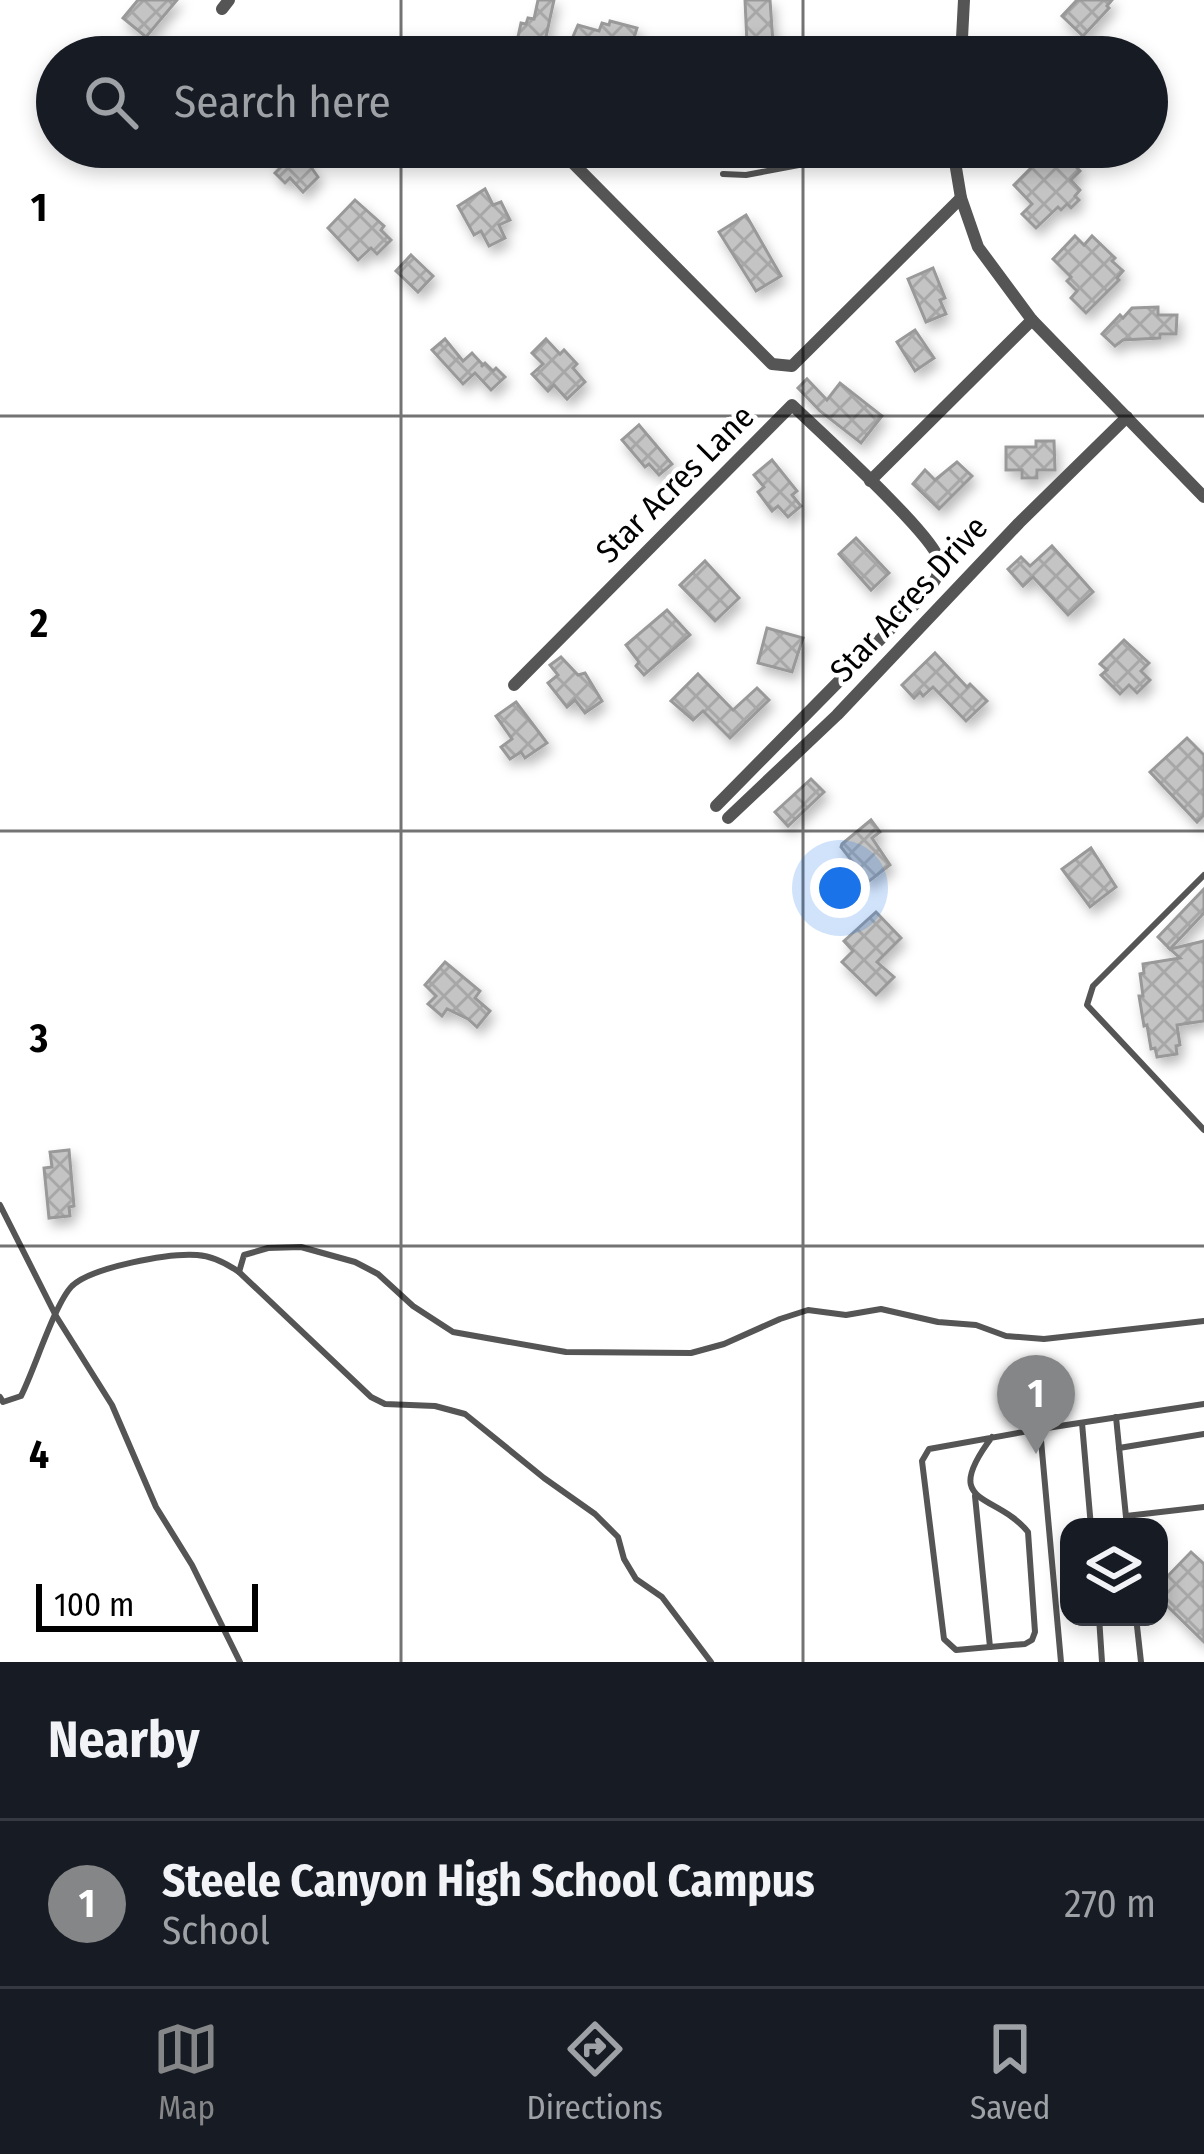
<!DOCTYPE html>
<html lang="en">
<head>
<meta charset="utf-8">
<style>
	:root { --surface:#171b24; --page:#242831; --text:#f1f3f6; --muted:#9ea1a6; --line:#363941; --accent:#858687 }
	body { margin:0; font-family:"Fira Sans Condensed",sans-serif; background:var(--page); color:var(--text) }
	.controls { position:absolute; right:36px; bottom:36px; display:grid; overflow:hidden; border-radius:24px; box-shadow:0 6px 18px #0003 }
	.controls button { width:108px; height:108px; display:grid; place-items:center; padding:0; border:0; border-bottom:3px solid var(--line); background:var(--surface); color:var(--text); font:60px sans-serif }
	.scale { position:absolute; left:36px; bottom:30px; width:222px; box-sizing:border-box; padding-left:12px; border:6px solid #000; border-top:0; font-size:33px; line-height:42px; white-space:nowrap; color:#000; -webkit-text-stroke:9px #fff; paint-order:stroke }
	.you { position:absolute; left:840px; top:888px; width:42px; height:42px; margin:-30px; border:9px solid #fff; border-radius:50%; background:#1a73e8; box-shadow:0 0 0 18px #1a73e833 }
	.badge { display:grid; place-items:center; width:78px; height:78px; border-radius:50%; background:var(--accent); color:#fff; font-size:39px; font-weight:700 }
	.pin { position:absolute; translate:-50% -99px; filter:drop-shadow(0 3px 6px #0008) }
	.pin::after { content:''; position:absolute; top:63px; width:42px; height:36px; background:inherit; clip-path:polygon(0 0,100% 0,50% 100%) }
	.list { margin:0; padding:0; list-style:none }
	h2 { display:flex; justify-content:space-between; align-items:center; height:156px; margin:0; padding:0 48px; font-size:51px }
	h2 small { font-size:39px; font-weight:400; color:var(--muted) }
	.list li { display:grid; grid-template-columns:78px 1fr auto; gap:36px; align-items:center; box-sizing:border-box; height:168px; padding:0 48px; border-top:3px solid var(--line) }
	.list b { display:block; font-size:45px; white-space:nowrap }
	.list p { margin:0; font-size:39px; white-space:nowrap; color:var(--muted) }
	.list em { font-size:39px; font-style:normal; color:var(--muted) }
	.icon { flex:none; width:66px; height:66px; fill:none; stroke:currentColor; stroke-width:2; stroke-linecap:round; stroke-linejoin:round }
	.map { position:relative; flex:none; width:1204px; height:1662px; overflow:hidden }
	.search { position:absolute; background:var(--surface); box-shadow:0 6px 18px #0003; left:36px; right:36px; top:36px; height:132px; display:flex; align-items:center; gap:30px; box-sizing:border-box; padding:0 42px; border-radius:66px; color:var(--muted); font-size:45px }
	.sheet { height:324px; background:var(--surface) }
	nav { display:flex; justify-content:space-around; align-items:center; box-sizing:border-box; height:168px; border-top:3px solid var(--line); background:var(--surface); font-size:33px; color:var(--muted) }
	nav a { display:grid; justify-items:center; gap:6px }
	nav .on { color:var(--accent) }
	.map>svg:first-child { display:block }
	.building { fill:url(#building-cross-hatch); stroke:#999; stroke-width:3; filter:url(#shadow) }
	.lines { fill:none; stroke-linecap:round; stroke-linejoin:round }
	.lane { stroke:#555; stroke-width:6 }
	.street { stroke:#555; stroke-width:12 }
	.grid { fill:none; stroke:#000; stroke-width:3; stroke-opacity:0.55 }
	.labels { text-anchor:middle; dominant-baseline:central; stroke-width:9; stroke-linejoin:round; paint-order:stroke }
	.street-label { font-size:33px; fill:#000; stroke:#fff }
	.grid-label { font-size:39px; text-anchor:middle; font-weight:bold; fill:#000; stroke:#fff; stroke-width:9; stroke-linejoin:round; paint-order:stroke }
</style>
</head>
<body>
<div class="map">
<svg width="1204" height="1662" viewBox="0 0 1204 1662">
	<defs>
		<pattern id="building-cross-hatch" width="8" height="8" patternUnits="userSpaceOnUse" patternTransform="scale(3)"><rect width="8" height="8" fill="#c4c4c4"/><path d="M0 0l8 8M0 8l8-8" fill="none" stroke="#a7a7a7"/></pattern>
		<filter id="shadow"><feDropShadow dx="4" dy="7" stdDeviation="6" flood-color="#0004"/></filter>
	</defs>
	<rect width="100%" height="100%" fill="#fff"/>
	<g class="building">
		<polygon points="138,0 177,0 146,37 123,18"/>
		<polygon points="538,0 554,0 544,46 539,44 538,50 516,46 521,23 526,24 528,18 534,19"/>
		<polygon points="745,0 770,0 773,43 747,44"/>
		<polygon points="1077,0 1112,0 1107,6 1109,8 1083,36 1062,16"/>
		<polygon points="610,21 637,28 629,54 572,39 578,25 599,31 602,23 609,25"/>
		<polygon points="288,147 307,147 301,153 318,177 303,192 290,178 285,183 275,173 280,168 274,161"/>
		<polygon points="1045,154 1055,165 1065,155 1080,171 1071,180 1080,190 1075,196 1079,200 1071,208 1067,204 1061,210 1058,207 1036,228 1022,214 1032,204 1014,185"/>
		<polygon points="485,189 493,205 501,202 510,220 499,225 505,238 489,246 481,231 474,235 458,206"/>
		<polygon points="355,200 384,226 381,230 391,240 377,254 371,248 358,260 328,228"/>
		<polygon points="746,215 781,276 756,291 719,232"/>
		<polygon points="1075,236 1084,245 1092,236 1115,258 1112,261 1123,271 1117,278 1119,280 1086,313 1071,298 1077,291 1067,281 1071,277 1053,259"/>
		<polygon points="411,255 433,276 418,292 396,271"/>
		<polygon points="933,268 945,298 940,300 946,314 926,322 908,279"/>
		<polygon points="1158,307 1158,315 1177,315 1176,334 1160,334 1160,338 1123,340 1115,346 1102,334 1120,315 1123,318 1132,308"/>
		<polygon points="915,330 934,358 915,371 897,342"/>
		<polygon points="445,339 463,361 472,353 483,365 481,367 485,363 493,371 496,368 505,377 491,390 475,373 463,384 432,350"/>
		<polygon points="546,339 560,354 564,350 577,364 573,368 585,382 567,399 554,385 548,391 532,374 543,364 532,353"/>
		<polygon points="807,379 827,400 840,383 882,416 861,443 820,411 798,388"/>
		<polygon points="639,425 672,464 659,475 649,464 645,467 622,440"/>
		<polygon points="1036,441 1054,441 1055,470 1037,470 1037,478 1022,478 1022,470 1006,470 1006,447 1036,447"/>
		<polygon points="772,460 797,491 792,495 801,506 788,517 778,506 772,511 758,492 764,487 754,475"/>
		<polygon points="957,462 972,476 939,509 913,484 925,470 935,480"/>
		<polygon points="856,538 889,573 871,590 839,554"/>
		<polygon points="1052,546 1093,592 1068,615 1033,577 1023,586 1008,569 1021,557 1030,566"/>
		<polygon points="705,561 739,598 715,621 680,585"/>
		<polygon points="667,610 690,635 644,675 636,666 639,662 626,645"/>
		<polygon points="767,628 803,638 792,672 758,663"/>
		<polygon points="1124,640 1149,663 1141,671 1150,680 1137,693 1129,685 1120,694 1101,675 1107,670 1100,664"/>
		<polygon points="935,653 967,687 970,684 987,701 966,721 933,687 923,696 920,692 914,698 902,685"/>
		<polygon points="561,657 578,675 585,673 602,701 585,713 575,700 567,707 548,683 558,675 550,665"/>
		<polygon points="698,674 733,710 757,688 769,700 730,738 703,711 693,720 671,701"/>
		<polygon points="516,702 547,743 525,758 521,752 510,759 501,747 512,739 496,716"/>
		<polygon points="1187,738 1204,755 1204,815 1197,822 1150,772"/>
		<polygon points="811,779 824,792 788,826 775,812"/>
		<polygon points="871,820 880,832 872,838 890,865 868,882 841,847 842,844"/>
		<polygon points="1091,848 1116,887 1090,907 1062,869"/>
		<polygon points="1204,889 1204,913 1170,949 1158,937"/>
		<polygon points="876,912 901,938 877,962 894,977 876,995 842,962 853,951 844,941"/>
		<polygon points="1204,941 1204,1021 1177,1025 1180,1045 1176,1046 1177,1054 1157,1057 1155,1048 1151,1049 1147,1025 1144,1026 1139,996 1143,996 1140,974 1144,973 1143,964 1180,958 1170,949"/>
		<polygon points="445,962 480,991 475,998 490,1011 477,1027 468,1019 447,1009 442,1016 428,1004 436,996 425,985"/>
		<polygon points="69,1150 74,1206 69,1207 70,1216 49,1218 44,1168 52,1167 50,1152"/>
		<polygon points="1191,1552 1204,1564 1204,1642 1159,1598 1159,1585"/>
	</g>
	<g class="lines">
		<g class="lane">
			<polyline points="723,174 746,175 852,155 922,147"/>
			<polyline points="1204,875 1093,986 1087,1005 1204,1130"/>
			<polyline points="0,1205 56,1316 112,1405 156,1507 192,1565 240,1662"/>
			<polyline points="239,1272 244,1255 268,1248 301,1247 355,1262 378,1274 413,1306 453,1332 566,1352 691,1353 724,1344 780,1319 808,1310 846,1315 881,1309 938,1322 976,1325 1006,1336 1044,1339 1204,1321"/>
			<path d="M0 1397 3 1402 21 1396C34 1371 55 1303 72 1286 92 1267 169 1253 197 1255 213 1256 226 1263 239 1272L371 1397 385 1404 435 1406 465 1414 544 1478 595 1514 618 1537 624 1559 636 1579 662 1597 711 1662"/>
			<polyline points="1116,1417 1127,1527"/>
			<polyline points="1082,1423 1091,1527"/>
			<path d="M992 1437C939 1507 996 1492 1028 1532L1035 1632 1032 1640 1025 1644 956 1650 944 1639 922 1461 929 1449 1040 1429"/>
			<polyline points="1119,1448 1204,1434"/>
			<polyline points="975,1496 990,1647"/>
			<polyline points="1126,1516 1204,1507"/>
			<polyline points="1099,1617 1102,1662"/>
			<polyline points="1136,1617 1141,1662"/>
			<polyline points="1061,1662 1040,1429 1204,1404"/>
		</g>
		<g class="street">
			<polyline points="222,9 229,0"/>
			<polyline points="961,57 964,0"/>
			<polyline points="557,147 772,364 792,366 961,198"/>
			<polyline points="956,147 955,162 961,198 978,247 1032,320 1204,497"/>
			<polyline points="870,481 1032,320"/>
			<path d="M514 685 792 405C818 430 933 534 939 560 943 576 928 589 919 600L716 806"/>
			<polyline points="728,818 837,715 1019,523 1127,417"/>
		</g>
	</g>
	<path class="grid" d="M401 0V57M803 0V57M401 147V1662M803 147V1662M0 416H1204M0 831H1204M0 1246H1204"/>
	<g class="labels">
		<g class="street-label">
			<text transform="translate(675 484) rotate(-45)">Star Acres Lane</text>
			<text transform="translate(909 599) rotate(-47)">Star Acres Drive</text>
		</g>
	</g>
	<g class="grid-label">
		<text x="39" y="221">1</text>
		<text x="39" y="637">2</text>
		<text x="39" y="1052">3</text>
		<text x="39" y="1468">4</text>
	</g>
</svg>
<div class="controls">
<button><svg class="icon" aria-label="layers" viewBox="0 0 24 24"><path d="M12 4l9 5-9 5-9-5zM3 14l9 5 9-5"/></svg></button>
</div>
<div class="scale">100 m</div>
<div class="you"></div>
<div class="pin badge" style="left:1036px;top:1454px">1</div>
<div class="search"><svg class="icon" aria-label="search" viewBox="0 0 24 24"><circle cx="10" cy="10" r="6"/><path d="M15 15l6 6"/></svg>Search here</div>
</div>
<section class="sheet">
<h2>Nearby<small></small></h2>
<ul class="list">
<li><span class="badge">1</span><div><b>Steele Canyon High School Campus</b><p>School</p></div><em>270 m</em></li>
</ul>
</section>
<nav>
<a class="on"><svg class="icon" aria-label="map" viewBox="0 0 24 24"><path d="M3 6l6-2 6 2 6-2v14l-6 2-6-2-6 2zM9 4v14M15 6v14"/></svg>Map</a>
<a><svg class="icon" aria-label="directions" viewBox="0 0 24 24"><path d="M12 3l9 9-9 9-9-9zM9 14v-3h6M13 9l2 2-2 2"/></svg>Directions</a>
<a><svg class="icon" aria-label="saved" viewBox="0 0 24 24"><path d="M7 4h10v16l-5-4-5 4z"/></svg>Saved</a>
</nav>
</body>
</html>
